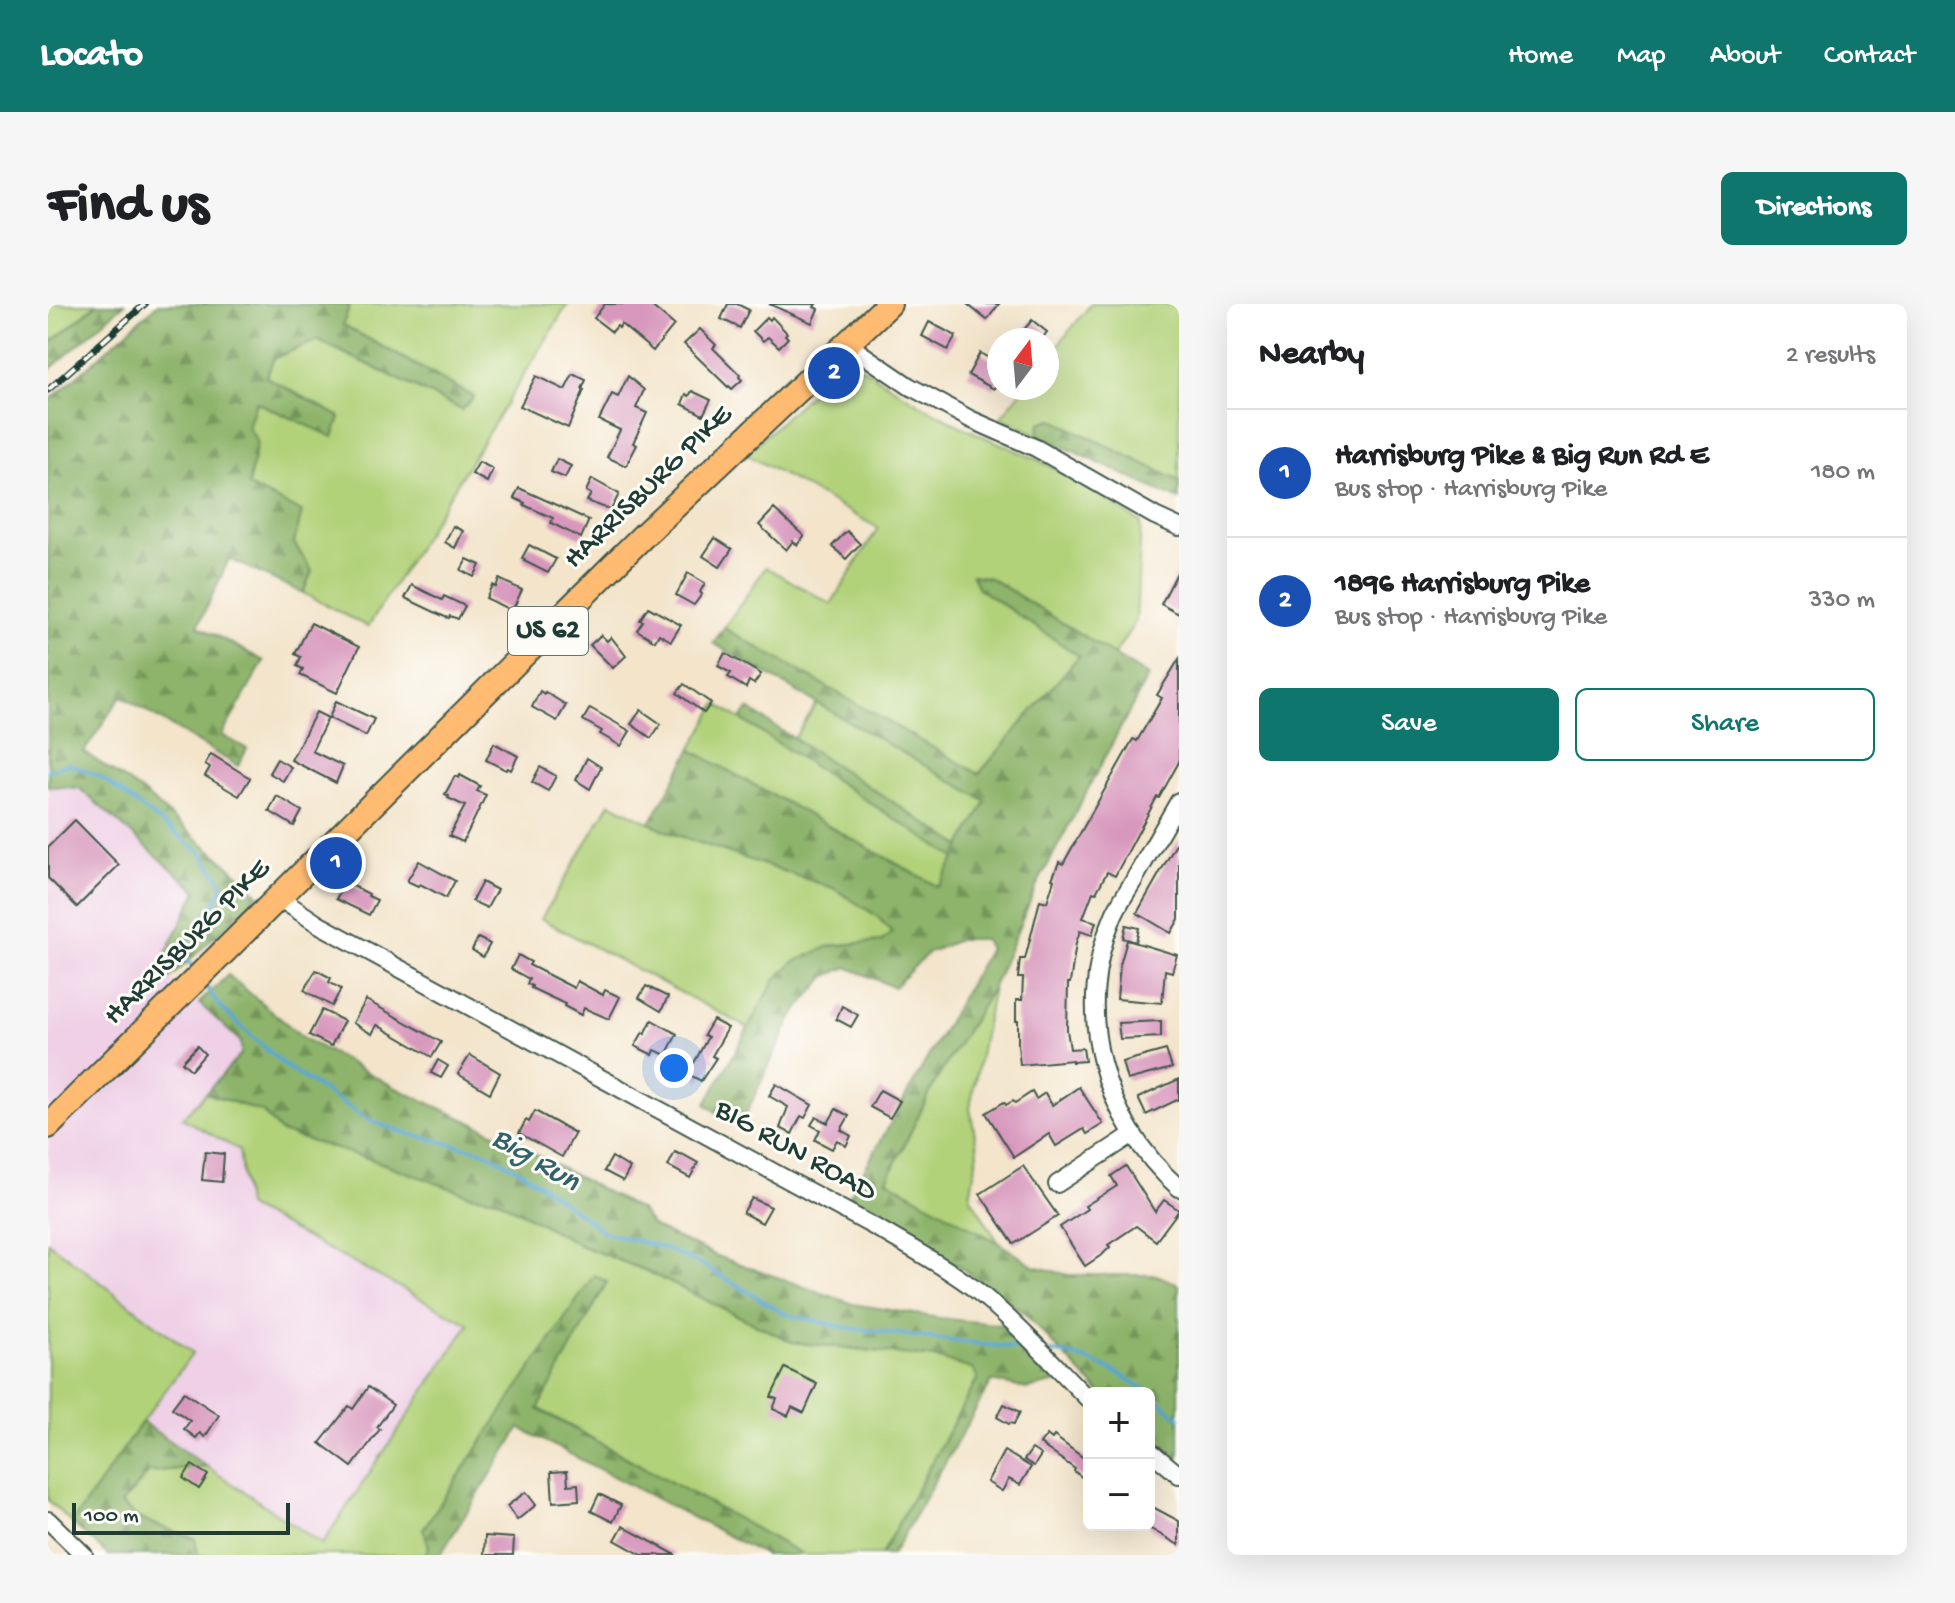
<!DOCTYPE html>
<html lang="en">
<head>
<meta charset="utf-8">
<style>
	:root { --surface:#fff; --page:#f6f6f6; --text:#202124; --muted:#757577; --line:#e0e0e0; --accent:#0f766e }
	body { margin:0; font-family:"Gochi Hand",sans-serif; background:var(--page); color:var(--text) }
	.controls { position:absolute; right:24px; bottom:24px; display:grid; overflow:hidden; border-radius:12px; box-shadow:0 8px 32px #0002 }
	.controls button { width:72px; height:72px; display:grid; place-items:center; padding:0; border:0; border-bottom:2px solid var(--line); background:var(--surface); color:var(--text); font:40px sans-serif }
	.compass { position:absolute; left:939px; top:24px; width:72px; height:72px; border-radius:50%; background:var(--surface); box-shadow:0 8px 32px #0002; rotate:16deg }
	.scale { position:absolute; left:24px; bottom:20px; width:218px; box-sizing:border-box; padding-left:8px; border:4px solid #1f3d34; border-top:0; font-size:22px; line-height:28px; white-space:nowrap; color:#1f3d34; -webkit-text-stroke:6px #fdfcf7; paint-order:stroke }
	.you { position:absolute; left:626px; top:764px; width:28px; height:28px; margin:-20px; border:6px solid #fff; border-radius:50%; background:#1a73e8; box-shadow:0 0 0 12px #1a73e833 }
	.badge { display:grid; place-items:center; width:52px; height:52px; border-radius:50%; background:var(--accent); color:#fff; font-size:26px; font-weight:700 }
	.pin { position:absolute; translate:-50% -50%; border:4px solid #fff; box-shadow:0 2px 8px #0006 }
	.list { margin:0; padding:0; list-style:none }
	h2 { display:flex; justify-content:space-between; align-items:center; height:104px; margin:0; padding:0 32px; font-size:34px }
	h2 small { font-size:26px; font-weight:400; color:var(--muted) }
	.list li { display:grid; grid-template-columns:52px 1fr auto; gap:24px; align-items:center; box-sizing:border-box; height:128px; padding:0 32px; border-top:2px solid var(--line) }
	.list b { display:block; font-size:30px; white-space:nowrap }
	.list p { margin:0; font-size:26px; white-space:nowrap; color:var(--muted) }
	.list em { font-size:26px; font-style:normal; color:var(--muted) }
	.actions { display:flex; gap:16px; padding:24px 32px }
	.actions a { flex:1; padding:18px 0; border:2px solid var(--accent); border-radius:12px; text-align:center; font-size:28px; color:var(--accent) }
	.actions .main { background:var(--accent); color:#fff }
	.map { position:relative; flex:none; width:1131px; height:1251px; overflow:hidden; border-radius:12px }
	header { display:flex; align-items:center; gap:48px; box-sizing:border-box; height:112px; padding:0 40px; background:var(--accent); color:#fff }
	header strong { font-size:38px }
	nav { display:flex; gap:44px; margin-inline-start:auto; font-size:28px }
	.intro { display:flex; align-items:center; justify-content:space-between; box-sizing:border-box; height:192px; padding:0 48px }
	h1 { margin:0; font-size:56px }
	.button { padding:20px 36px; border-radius:12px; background:var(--accent); color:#fff; font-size:28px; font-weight:700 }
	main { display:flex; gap:48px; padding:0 48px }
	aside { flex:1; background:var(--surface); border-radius:12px; box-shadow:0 8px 32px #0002 }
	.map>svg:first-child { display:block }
	.built { fill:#efd0e6 }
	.grass { fill:#b2d27a; stroke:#688857; stroke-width:2 }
	.forest { fill:url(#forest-firs); stroke:#56784f; stroke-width:2 }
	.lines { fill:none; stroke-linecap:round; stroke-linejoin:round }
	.stream { stroke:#58a7d2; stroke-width:4 }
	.building { fill:#d898bd }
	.minor-casing { stroke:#3f564a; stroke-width:20 }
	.primary-casing { stroke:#3f564a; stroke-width:28 }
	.minor { stroke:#fff; stroke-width:16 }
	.primary { stroke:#ffbb71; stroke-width:24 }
	.rail-casing { stroke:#1f3d34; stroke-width:7 }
	.rail { stroke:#fdfcf7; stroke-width:4; stroke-dasharray:12; stroke-linecap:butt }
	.labels { text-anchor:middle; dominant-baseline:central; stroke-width:6; stroke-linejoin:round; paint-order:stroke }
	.shield { fill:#fdfcf7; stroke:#62766e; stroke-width:2 }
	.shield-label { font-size:28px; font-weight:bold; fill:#1f3d34 }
	.street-label { font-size:30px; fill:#1f3d34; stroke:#fdfcf7 }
	.water-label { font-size:32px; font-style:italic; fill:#33626b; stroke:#fdfcf7 }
</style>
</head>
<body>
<header>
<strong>Locato</strong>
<nav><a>Home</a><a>Map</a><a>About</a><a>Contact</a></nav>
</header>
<div class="intro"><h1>Find us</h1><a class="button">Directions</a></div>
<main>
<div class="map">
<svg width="1131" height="1251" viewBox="0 0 1131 1251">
	<defs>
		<pattern id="forest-firs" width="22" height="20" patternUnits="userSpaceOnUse" patternTransform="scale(2)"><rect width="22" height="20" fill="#8db46a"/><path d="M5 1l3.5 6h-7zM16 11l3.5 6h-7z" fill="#739458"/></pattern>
	</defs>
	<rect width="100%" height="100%" fill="#fdfcf7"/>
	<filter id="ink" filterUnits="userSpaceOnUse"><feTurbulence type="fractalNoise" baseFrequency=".0125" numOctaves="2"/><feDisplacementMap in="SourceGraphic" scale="16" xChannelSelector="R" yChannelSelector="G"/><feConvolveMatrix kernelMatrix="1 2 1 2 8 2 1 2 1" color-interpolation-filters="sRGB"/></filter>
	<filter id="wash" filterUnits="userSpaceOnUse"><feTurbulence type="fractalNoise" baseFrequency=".006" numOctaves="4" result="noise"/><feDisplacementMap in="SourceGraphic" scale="32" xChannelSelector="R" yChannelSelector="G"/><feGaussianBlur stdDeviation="1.8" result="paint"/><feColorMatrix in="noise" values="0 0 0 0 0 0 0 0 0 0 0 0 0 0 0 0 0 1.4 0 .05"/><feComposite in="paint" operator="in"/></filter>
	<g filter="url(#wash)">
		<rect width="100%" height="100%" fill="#f3e4ca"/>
		<polygon class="built" points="0,482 31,484 149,587 118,649 121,675 151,699 193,739 193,750 135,814 191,846 198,902 422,1020 274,1240 94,1118 144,1049 0,938"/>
		<g class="grass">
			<polygon points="0,0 49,0 0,41"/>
			<polygon points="298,0 520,0 320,323 255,289 264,267 200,183 209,137 200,123 208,98 284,132 292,113 217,73 226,54 269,36 414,106 425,92 295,21 301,3"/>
			<polygon points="1043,0 1131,0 1131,177 1004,115 992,119 990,131 953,113 976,84 999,84 999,55"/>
			<polygon points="795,59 814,64 873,101 914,123 990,156 1030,177 1093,219 1088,317 1066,351 942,274 924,271 930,284 1031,352 931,470 676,324 718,263 783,300 830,224 698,150"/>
			<polygon points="769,399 939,497 913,542 746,435"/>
			<polygon points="669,400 908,554 891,583 643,446"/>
			<polygon points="562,499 623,529 785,584 829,612 844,628 835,637 782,642 727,676 700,724 493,615"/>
			<polygon points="945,683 922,804 930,848 922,892 951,939 839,876 886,780"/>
			<polygon points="158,789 215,808 232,828 325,856 422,891 449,895 534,942 596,966 744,1038 889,1054 924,1065 930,1073 833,1251 755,1251 490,1104 559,978 377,1251 150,1251 147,1235 92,1215 73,1200 101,1168 158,1162 274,1240 421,1020 198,902 191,846 134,814"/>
			<polygon points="0,938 145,1049 94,1118 24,1219 0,1196"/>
		</g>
		<g class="forest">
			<polygon points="49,0 76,0 0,67 0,41"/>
			<polygon points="110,0 298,0 301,2 295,21 426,93 414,106 270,36 226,54 218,73 292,113 285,133 208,98 200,123 209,137 200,182 254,208 246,239 264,267 255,289 181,255 150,322 216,357 174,431 199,445 190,462 73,392 36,448 93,487 186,566 211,591 121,675 118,649 149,587 31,484 0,482 0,98"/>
			<polygon points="1004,115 1131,177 1131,196 990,131 992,119"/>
			<polygon points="924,271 942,274 1100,372 989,581 945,683 886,780 839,876 951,939 986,962 1020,971 1109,971 1131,981 1131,1154 1101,1130 1101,1089 1052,1089 977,1010 912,963 798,898 941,645 936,635 912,635 880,649 846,683 799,663 777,673 745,711 696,814 677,815 658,800 727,676 745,658 782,642 834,637 844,628 829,612 785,584 623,529 602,519 643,446 890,583 907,554 693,415 700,405 913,542 938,497 665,339 676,324 931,470 1031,352 930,284"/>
			<polygon points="180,671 257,735 350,785 449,830 592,906 605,923 669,952 805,1000 891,1014 955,1021 1009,1078 979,1085 944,1077 844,1251 833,1251 930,1074 924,1065 889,1054 744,1038 596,966 534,942 449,895 422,891 325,856 232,828 215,808 158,789 193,750 193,738 151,699"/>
			<polygon points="546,971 559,978 490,1105 755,1251 717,1251 472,1124 392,1251 377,1251 381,1242 375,1225"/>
			<polygon points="94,1118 158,1162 101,1168 73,1200 92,1215 147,1235 150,1251 60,1251 24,1219"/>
		</g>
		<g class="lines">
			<g class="stream">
				<polyline points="0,466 22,460 51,472 154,549 175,581 168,598 140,636 135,649 145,664"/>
				<polyline points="157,681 172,703 237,762 323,817 361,830 437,848 476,869 556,928 615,944 655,961 737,1010 799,1024 983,1046"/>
				<path d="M1003 1048C1038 1052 1073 1068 1101 1089"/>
				<polyline points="1101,1089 1131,1113"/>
			</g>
		</g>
		<g id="blocks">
			<g class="building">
				<polygon points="557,0 601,0 626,21 605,47 573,20 571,24 569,22 564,28 546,14"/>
				<polygon points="680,0 689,0 701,6 692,24 673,15"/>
				<polygon points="721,0 768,0 766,3 770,5 764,19"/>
				<polygon points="919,0 951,0 939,16"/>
				<polygon points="719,13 722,16 724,13 739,29 737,31 740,34 731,43 720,33 715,37 705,27"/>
				<polygon points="984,16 999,28 993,36 985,36 974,28"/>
				<polygon points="881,18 908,32 900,46 874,32"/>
				<polygon points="652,25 668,41 665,44 692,71 691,73 694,76 684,85 681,82 680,83 636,40"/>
				<polygon points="932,49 951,60 951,75 946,85 920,71"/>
				<polygon points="525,70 538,76 534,85 536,86 520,124 472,102 488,72 517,86"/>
				<polygon points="580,72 596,86 588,104 599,109 585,139 589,141 578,162 559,153 572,126 551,116 564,90 570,93"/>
				<polygon points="644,87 663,96 655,111 634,100 638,90 641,92"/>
				<polygon points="509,155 523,162 517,174 503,168"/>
				<polygon points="431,158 445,165 439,178 424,170"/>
				<polygon points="544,175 571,190 563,206 539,197 543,190 538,187"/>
				<polygon points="471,184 541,216 533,234 503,219 505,214 476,201 477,199 466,194"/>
				<polygon points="726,205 756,232 749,241 745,237 738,246 711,221"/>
				<polygon points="405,222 415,227 407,244 397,238"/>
				<polygon points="799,227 812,240 798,255 784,242"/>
				<polygon points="667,234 684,245 672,263 655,252"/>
				<polygon points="481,241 508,255 500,269 476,257 477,255 474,254"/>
				<polygon points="419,255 432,261 426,273 413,266"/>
				<polygon points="1131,265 1131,310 1113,300"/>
				<polygon points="640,269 657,279 652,288 654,290 646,301 628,291"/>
				<polygon points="451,275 474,286 464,307 438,294 444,281 448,283"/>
				<polygon points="364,281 394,296 396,292 417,302 410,315 402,312 401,314 397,313 357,294"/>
				<polygon points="600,303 633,321 623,337 611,330 607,337 589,326 595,317 592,316"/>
				<polygon points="263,319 311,343 289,389 252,371 255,365 249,362 253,353 247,350"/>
				<polygon points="553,331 559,337 563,333 578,352 565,364 542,341"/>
				<polygon points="677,349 713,370 706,380 701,377 698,384 680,373 683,369 670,362"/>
				<polygon points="1131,355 1131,458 1111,494 1109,493 1067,572 1059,568 1048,589 1045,588 1035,614 1048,618 1044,631 1032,627 1028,639 1022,679 1020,679 1019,726 1022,745 1035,744 1037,757 1024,758 1024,756 972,761 970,741 970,717 968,717 968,696 974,696 975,674 970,674 972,655 977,655 992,596 999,598 1006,576 1004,575 1011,558 1015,560 1085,435 1089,437 1114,394 1109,391"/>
				<polygon points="636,380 663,399 656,409 629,389"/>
				<polygon points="492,387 496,390 497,388 518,401 509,417 484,403"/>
				<polygon points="288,397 326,415 318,432 281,414"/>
				<polygon points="542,404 582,427 573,442 552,430 554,427 535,416"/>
				<polygon points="593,406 613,420 603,434 583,420"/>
				<polygon points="268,408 280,414 264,447 295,462 288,479 243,456"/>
				<polygon points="446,439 470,452 463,466 460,464 458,466 438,456"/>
				<polygon points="163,450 202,474 191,492 157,472 162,463 157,460"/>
				<polygon points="539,454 553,463 542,485 528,476"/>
				<polygon points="229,455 243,463 235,477 221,469"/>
				<polygon points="492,463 508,472 500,487 484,478"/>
				<polygon points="412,471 432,482 429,487 438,491 415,538 401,532 417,502 400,494 401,492 397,490 407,472 411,474"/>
				<polygon points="229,492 254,507 246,522 221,507"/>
				<polygon points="27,516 71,561 29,603 0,574 0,543"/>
				<polygon points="1131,535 1131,615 1123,629 1089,609"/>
				<polygon points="371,557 407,577 398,594 372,580 370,582 359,577"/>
				<polygon points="297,578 321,590 320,592 329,596 321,611 288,595"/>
				<polygon points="434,578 449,586 439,604 424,597"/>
				<polygon points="1078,621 1091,624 1088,638 1075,634"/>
				<polygon points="430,634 442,640 435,653 424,646"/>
				<polygon points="1079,636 1129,651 1124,668 1117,666 1114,699 1069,695 1072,661"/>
				<polygon points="470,651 483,658 481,661 526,684 529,677 555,691 557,686 572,693 561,715 536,704 533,711 516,702 517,700 483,684 484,682 479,680 481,675 463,665"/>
				<polygon points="268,666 283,674 281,678 293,685 284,702 256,686"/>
				<polygon points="598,682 620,693 613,707 591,694"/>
				<polygon points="318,696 393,738 384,753 329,721 324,730 305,719"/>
				<polygon points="794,702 810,711 803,723 788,715"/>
				<polygon points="274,706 296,717 283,742 261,731"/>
				<polygon points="604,716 629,730 618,751 607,746 605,751 587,742 595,728 597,730"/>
				<polygon points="665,716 680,724 664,752 668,754 653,777 640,770 660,733 656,731"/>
				<polygon points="1113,717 1113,733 1072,735 1070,719"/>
				<polygon points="149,742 157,750 143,766 134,758"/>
				<polygon points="1118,746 1124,764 1079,776 1074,758"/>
				<polygon points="422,751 452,769 442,789 410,770"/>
				<polygon points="390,756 400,762 393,774 383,769"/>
				<polygon points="1131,775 1131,795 1098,811 1090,794"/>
				<polygon points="728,780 764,801 757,814 753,812 744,830 732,824 740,803 721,792"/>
				<polygon points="1031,783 1055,820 1039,830 1036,825 1008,842 1001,830 966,853 938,809 956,798 958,801 965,797 967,799 984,788 988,795 997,789 1004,801"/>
				<polygon points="832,786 852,797 842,814 822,803"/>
				<polygon points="788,805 801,812 793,826 803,832 798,842 789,836 784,845 767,836 772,826 763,821 768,813 780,819"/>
				<polygon points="487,807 527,829 514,853 471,829 478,816 481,818"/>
				<polygon points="157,848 176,850 174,878 154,876"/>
				<polygon points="627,848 633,851 634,850 650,859 642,874 620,862"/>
				<polygon points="564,853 582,864 575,877 556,867"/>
				<polygon points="975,862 1010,912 966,940 932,890"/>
				<polygon points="1078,862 1107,908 1116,896 1131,906 1108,937 1088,922 1060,941 1062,943 1055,950 1037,962 1012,923 1039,905 1037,902 1069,882 1063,872"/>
				<polygon points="704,894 723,903 714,919 695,909"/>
				<polygon points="737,1064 769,1080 756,1109 744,1103 740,1112 725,1105 729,1095 723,1093"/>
				<polygon points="320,1083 345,1101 329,1123 332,1125 304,1163 272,1139 301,1102 305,1105"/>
				<polygon points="136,1088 171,1111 157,1133 152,1129 148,1134 136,1125 142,1117 124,1104"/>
				<polygon points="956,1100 972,1108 966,1120 962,1119 961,1120 949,1113"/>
				<polygon points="999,1131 1004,1135 1006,1132 1041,1158 1041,1179 1026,1167 1027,1165 992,1140"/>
				<polygon points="984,1145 993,1151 986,1162 976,1156"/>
				<polygon points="956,1147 983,1163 972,1181 961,1175 954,1187 939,1178"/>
				<polygon points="144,1161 160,1171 151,1185 135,1174"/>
				<polygon points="519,1167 520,1181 530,1180 531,1196 505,1198 503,1168"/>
				<polygon points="478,1188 488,1201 469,1216 459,1202"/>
				<polygon points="551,1190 573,1201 565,1218 543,1207"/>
				<polygon points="1101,1201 1131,1217 1131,1241 1101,1224"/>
				<polygon points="575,1222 585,1228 628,1251 594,1251 567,1236"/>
				<polygon points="437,1232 466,1234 465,1251 436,1251"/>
			</g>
		</g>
	</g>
	<g filter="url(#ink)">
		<use href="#blocks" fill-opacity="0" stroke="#3f564a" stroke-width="2"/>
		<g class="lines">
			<defs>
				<g id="minor">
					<polyline points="798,39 861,82 922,115 988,144 1107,212 1131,223"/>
					<path d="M1131 497C1116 523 1101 549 1086 576 1079 588 1070 600 1065 613 1024 708 1055 817 1131 884"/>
					<path d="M231 594 270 620 834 927C865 945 896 962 924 983 967 1016 1003 1058 1041 1096"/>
					<polyline points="1009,880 1085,830"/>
					<polyline points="1101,1146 1131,1171"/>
					<polyline points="0,1216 36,1251"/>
				</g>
				<polyline id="primary" points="0,822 596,231 841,0"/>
			</defs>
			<use href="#minor" class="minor-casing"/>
			<use href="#primary" class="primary-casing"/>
			<use href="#minor" class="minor"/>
			<use href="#primary" class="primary"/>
			<defs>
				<polyline id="rail" points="0,86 97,0"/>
			</defs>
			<use href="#rail" class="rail-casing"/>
			<use href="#rail" class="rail"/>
		</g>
	</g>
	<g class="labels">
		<rect class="shield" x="460" y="303" width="80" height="48" rx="6"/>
		<g class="shield-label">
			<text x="500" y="327">US 62</text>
		</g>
		<g class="street-label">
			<text transform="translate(601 184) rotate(-44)">HARRISBURG PIKE</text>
			<text transform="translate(140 639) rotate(-45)">HARRISBURG PIKE</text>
			<text transform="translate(747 848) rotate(29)">BIG RUN ROAD</text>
		</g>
		<g class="water-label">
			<text transform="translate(487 857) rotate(31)">Big Run</text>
		</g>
	</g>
</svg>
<div class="controls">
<button>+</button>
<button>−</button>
</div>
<svg class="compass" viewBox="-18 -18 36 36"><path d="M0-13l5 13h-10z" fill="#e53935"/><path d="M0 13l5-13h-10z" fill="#757577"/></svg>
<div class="scale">100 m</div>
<div class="you"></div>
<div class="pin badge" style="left:288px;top:559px;background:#1a4fb4">1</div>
<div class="pin badge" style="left:786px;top:69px;background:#1a4fb4">2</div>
</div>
<aside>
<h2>Nearby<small>2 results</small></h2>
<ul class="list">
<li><span class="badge" style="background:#1a4fb4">1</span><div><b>Harrisburg Pike &amp; Big Run Rd E</b><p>Bus stop · Harrisburg Pike</p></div><em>180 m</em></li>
<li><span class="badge" style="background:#1a4fb4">2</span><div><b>1896 Harrisburg Pike</b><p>Bus stop · Harrisburg Pike</p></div><em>330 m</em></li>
</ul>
<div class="actions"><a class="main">Save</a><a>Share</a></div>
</aside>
</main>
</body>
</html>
